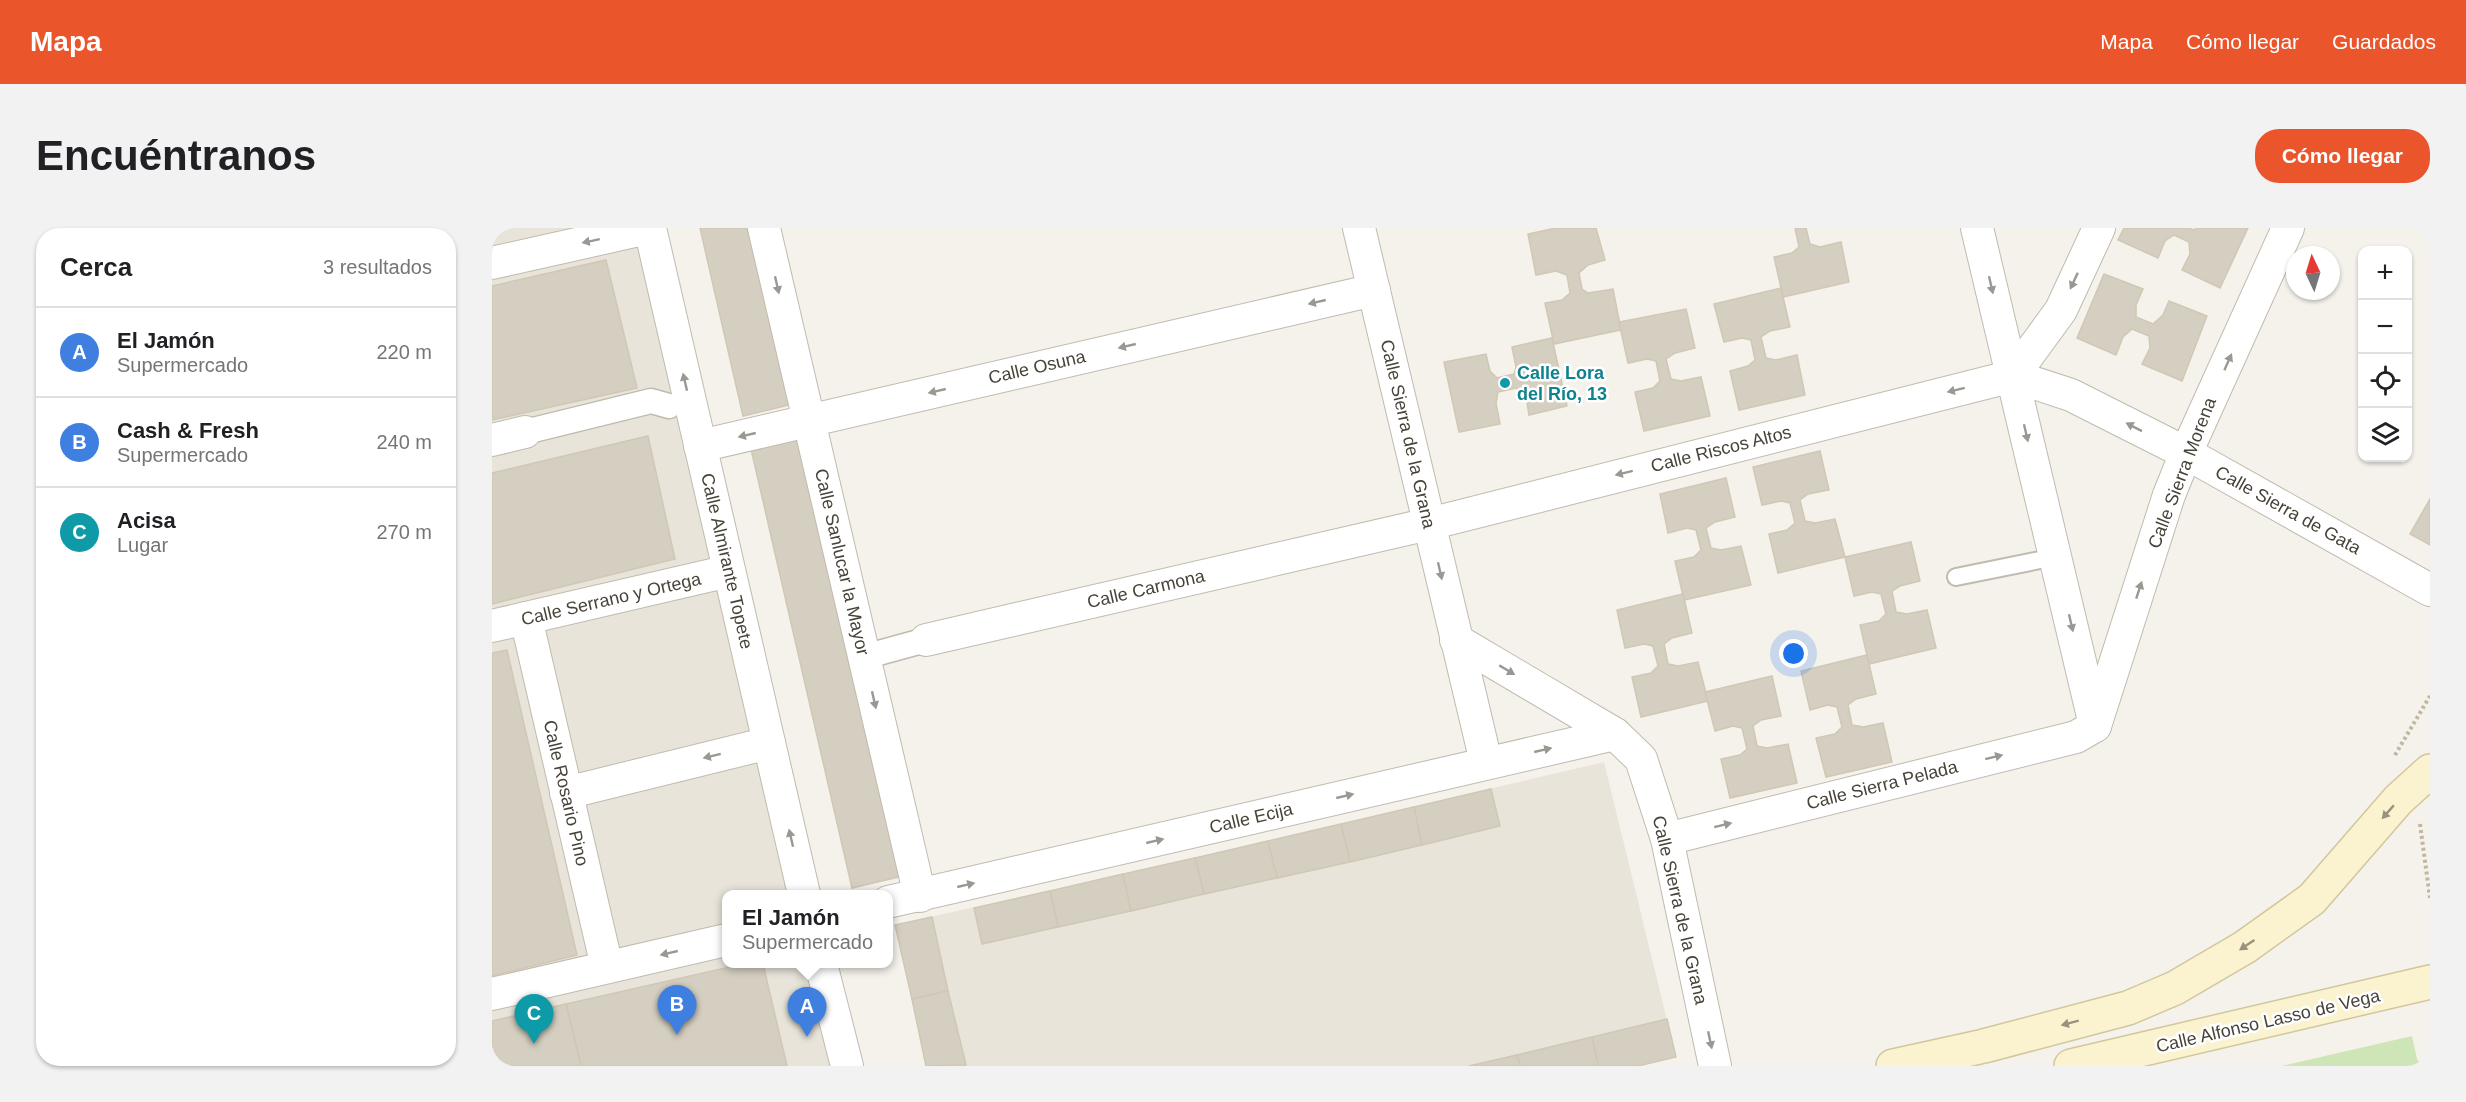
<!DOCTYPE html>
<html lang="es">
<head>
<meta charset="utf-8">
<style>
	:root { --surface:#fff; --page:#f2f2f2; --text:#202124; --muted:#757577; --line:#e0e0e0; --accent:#eb552c }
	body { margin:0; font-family:Helvetica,sans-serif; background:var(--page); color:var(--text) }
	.controls { position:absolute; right:18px; top:18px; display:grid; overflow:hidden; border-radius:12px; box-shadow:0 2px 4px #0004 }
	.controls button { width:54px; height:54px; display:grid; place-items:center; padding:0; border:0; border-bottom:2px solid var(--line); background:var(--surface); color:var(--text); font:30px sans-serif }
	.compass { position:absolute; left:1794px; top:18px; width:54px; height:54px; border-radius:50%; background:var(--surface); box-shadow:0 2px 4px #0004; rotate:356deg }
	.you { position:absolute; left:1302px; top:426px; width:21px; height:21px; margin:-15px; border:4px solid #fff; border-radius:50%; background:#1a73e8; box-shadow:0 0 0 9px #1a73e833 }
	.badge { display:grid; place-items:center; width:39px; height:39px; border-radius:50%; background:var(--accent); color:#fff; font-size:20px; font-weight:700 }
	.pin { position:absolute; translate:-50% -50px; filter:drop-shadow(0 2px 3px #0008) }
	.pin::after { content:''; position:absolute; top:32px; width:21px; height:18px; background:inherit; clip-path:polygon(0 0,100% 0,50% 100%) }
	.popup { position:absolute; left:230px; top:662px; width:171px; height:78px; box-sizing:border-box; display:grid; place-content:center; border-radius:12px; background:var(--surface); filter:drop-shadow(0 2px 4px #0005); font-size:20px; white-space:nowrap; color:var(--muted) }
	.popup b { font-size:22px; color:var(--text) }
	.popup::after { content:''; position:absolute; left:50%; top:100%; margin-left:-12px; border:12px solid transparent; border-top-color:var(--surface) }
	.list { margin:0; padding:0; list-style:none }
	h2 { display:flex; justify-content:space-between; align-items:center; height:78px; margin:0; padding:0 24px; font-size:26px }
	h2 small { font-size:20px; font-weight:400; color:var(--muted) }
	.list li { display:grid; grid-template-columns:39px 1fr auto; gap:18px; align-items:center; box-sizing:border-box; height:90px; padding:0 24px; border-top:2px solid var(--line) }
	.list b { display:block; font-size:22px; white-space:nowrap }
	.list p { margin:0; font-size:20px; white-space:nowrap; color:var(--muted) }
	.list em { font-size:20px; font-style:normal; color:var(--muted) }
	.icon { flex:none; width:33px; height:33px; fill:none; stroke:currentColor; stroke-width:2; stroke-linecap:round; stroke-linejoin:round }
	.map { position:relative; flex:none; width:1938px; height:838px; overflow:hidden; border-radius:24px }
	header { display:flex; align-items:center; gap:36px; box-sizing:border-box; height:84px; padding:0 30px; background:var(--accent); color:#fff }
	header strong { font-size:28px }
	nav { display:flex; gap:33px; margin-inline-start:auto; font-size:21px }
	.intro { display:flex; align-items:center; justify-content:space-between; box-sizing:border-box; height:144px; padding:0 36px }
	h1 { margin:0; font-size:42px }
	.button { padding:15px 27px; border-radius:24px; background:var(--accent); color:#fff; font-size:21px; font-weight:700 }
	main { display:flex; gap:36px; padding:0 36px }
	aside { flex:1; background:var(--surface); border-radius:24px; box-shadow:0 2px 4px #0004 }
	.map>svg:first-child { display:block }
	.residential { fill:#e8e4da }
	.green { fill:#cee5b7 }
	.building { fill:#d5cfc1; stroke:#d0c7b5; stroke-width:1.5 }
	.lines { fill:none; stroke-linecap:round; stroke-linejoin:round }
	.service-casing { stroke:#c0bbae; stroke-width:20 }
	.pedestrian-casing { stroke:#c0bbae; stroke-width:27 }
	.minor-casing { stroke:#c0bbae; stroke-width:34 }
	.secondary-casing { stroke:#d1c79e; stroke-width:36 }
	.path { stroke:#c0b7a0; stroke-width:4; stroke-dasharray:3 3; stroke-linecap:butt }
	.service { stroke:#fff; stroke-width:16 }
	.pedestrian { stroke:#fff; stroke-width:24 }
	.minor { stroke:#fff; stroke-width:32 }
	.secondary { stroke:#fbf3cf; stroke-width:33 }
	.oneway { fill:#9a9892 }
	.oneway2 { fill:#99927c }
	.culture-dot { fill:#0f9aa8; stroke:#fff; stroke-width:2 }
	.labels { text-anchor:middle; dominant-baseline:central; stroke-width:5; stroke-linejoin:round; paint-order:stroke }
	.street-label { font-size:18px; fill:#484339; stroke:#fff }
	.culture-label { font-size:18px; font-weight:bold; fill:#0d838f; stroke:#fff; text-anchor:start }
</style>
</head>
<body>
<header>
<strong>Mapa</strong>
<nav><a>Mapa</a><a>Cómo llegar</a><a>Guardados</a></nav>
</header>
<div class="intro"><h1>Encuéntranos</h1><a class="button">Cómo llegar</a></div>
<main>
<aside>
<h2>Cerca<small>3 resultados</small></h2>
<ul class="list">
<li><span class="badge" style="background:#3f7fe0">A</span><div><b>El Jamón</b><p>Supermercado</p></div><em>220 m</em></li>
<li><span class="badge" style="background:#3f7fe0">B</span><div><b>Cash &amp; Fresh</b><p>Supermercado</p></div><em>240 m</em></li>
<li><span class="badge" style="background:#0f9aa8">C</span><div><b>Acisa</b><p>Lugar</p></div><em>270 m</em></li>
</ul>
</aside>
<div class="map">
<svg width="1938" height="838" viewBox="0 0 1938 838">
	<rect width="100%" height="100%" fill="#f4f2eb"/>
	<g class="residential">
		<polygon points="0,0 147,0 308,666 234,666 234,736 325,736 350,838 0,838"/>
		<polygon points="1112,534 1184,829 1146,838 434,838 403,697 776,613"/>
	</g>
	<polygon class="green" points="1920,808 1925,831 1930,838 1790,838"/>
	<g class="building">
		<polygon points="208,0 256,0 297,177 251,188"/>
		<polygon points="1064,0 1104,0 1113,32 1096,37 1087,45 1090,61 1096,65 1121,61 1129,102 1062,116 1053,75 1070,72 1078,65 1075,47 1064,43 1044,47 1036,6"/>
		<polygon points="1303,0 1314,0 1318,16 1328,19 1349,14 1357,54 1291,69 1282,29 1300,25 1307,19"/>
		<polygon points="1632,0 1697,0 1702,2 1705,0 1756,0 1728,60 1690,42 1698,26 1697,14 1682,7 1673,13 1666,30 1626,12"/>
		<polygon points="114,32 145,160 0,192 0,58"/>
		<polygon points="1612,46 1651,61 1644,77 1644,89 1661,96 1671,87 1677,73 1715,88 1690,153 1650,136 1658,120 1657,108 1640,101 1631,109 1624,127 1585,110"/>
		<polygon points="1289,60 1298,99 1278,103 1269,109 1274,130 1284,132 1305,127 1313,167 1247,182 1238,143 1256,138 1263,132 1259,112 1250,110 1232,114 1222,76"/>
		<polygon points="1194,81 1203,120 1183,125 1174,131 1179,151 1189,153 1209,149 1218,188 1152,203 1143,164 1161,160 1168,153 1164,133 1155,131 1136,135 1127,94"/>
		<polygon points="1060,110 1075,178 1037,187 1034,168 1024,160 1006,164 1004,175 1008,196 967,204 952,134 994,126 998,143 1005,150 1022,146 1024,139 1020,119"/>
		<polygon points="156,208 183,331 0,376 0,245"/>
		<polygon points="305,210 407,649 360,660 259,221"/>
		<polygon points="1328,223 1337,262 1316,266 1308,272 1313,293 1323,295 1343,291 1353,329 1286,345 1277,306 1295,302 1303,295 1298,275 1289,273 1270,277 1261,239"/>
		<polygon points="1234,250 1243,289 1223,294 1214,300 1219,320 1229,322 1249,318 1259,357 1192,372 1183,333 1202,329 1209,322 1204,302 1195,300 1176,305 1168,266"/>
		<polygon points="1938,271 1938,317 1918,306"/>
		<polygon points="1419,314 1428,353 1408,358 1400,363 1404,384 1415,386 1435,382 1444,420 1377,436 1368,397 1387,393 1394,386 1389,366 1380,364 1362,368 1353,329"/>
		<polygon points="1191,366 1200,405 1180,410 1172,416 1176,436 1186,438 1206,434 1216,473 1149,489 1140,449 1159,445 1166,438 1161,418 1152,416 1133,420 1125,382"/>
		<polygon points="15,422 85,727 0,748 0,425"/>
		<polygon points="1375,427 1384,466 1364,471 1356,477 1360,497 1371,499 1391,495 1400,534 1334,549 1324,510 1343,506 1350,499 1345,479 1336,477 1318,482 1309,443"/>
		<polygon points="1280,448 1289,488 1269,492 1261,498 1265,518 1275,520 1296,516 1305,555 1238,570 1229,531 1248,527 1255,521 1250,500 1241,498 1223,503 1213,464"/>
		<polygon points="999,561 1008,598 930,617 922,579"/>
		<polygon points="922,579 930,617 858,634 849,596"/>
		<polygon points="849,596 858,634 785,650 776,613"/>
		<polygon points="776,613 785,650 712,666 703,630"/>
		<polygon points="703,630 712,666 639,683 631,646"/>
		<polygon points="631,646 639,683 566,699 558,663"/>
		<polygon points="558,663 566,699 490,716 482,680"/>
		<polygon points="440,689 456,763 420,771 403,697"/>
		<polygon points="251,736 271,736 295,838 89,838 74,776"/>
		<polygon points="456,763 474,837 434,838 420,771"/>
		<polygon points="74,776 89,838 0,838 0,793"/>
		<polygon points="1175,791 1184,829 1146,838 1106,838 1100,809"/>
		<polygon points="1100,809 1106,838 1028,838 1025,827"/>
		<polygon points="1025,827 1028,838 977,838"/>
	</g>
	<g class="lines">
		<defs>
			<polyline id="service" points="1464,349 1563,329"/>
			<g id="pedestrian">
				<polyline points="33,204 159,173 177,178"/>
				<polyline points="372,429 434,412"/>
			</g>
			<g id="minor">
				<polyline points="158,0 312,666"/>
				<polyline points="272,0 428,668"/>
				<polyline points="867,0 994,534"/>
				<polyline points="1485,0 1603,497"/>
				<polyline points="0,35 156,0"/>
				<polyline points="1521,148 1579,167 1694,225 1938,362"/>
				<polyline points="1521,148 1569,82 1607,0"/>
				<polyline points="0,212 33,204"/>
				<polyline points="208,218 882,62"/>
				<polyline points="34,390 115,739"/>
				<polyline points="0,398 237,343"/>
				<polyline points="434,412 937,296 1521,148"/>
				<polyline points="964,412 1123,506 1149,531 1175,611 1223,838"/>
				<polyline points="1603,498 1677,267 1694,225 1796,0"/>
				<polyline points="74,565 277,515"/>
				<polyline points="1175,611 1584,509 1603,498"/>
				<polyline points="396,674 1123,506"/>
				<polyline points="329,736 355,838"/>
				<polyline points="0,766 234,712"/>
			</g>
			<g id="secondary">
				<polyline points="1401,838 1492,818 1636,780 1683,760 1753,719 1820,671 1906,572 1938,543"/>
				<polyline points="1579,838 1938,754"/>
			</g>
		</defs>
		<use href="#service" class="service-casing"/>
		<use href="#pedestrian" class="pedestrian-casing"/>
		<use href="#minor" class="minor-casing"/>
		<use href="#secondary" class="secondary-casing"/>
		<g class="path">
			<polyline points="1903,527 1938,468"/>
			<polyline points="1928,596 1938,670"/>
		</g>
		<use href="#service" class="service"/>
		<use href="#pedestrian" class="pedestrian"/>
		<use href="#minor" class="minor"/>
		<use href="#secondary" class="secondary"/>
	</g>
	<defs><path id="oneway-solid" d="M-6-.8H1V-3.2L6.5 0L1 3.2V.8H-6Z" transform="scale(1.5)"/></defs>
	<g class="oneway">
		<use href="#oneway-solid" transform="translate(99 13) rotate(168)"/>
		<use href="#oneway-solid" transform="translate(1582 53) rotate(115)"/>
		<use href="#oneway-solid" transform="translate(285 57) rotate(77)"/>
		<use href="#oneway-solid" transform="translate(1499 57) rotate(77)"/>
		<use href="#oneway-solid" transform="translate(825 74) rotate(167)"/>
		<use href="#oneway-solid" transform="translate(635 118) rotate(167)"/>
		<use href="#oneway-solid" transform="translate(1736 134) rotate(-66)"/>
		<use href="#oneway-solid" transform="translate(193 154) rotate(-103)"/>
		<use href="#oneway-solid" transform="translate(1464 162) rotate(166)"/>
		<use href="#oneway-solid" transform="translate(445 163) rotate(167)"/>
		<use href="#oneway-solid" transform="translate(1642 199) rotate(-153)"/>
		<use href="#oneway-solid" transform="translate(1534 205) rotate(77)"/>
		<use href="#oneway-solid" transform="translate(255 207) rotate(167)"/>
		<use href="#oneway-solid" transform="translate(1132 245) rotate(166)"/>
		<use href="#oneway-solid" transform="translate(948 343) rotate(77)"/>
		<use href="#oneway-solid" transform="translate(1647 362) rotate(-72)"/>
		<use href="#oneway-solid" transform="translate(1579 395) rotate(77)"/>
		<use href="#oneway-solid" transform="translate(1015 442) rotate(31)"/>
		<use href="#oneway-solid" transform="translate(382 472) rotate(77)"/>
		<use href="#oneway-solid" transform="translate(1051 522) rotate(-13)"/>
		<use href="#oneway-solid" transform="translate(220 528) rotate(166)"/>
		<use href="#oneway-solid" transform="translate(1502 529) rotate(-14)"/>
		<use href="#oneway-solid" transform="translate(853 568) rotate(-13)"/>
		<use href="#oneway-solid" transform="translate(1231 597) rotate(-14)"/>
		<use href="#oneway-solid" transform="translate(299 610) rotate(-103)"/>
		<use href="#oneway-solid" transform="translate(663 613) rotate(-13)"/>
		<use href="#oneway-solid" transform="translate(474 657) rotate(-13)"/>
		<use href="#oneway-solid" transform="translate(177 725) rotate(167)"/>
		<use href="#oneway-solid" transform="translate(1218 812) rotate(78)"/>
	</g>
	<g class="oneway2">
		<use href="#oneway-solid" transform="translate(1896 584) rotate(131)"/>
		<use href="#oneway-solid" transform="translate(1755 717) rotate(146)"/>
		<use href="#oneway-solid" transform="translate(1578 795) rotate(165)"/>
	</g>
	<circle class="culture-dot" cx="1013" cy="155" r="6"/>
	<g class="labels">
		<g class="street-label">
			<text transform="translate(545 139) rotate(-13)">Calle Osuna</text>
			<text transform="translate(916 206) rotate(77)">Calle Sierra de la Grana</text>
			<text transform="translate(1229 221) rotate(-14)">Calle Riscos Altos</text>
			<text transform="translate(1690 245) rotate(-69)">Calle Sierra Morena</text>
			<text transform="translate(1796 282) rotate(29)">Calle Sierra de Gata</text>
			<text transform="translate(235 333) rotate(77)">Calle Almirante Topete</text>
			<text transform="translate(350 334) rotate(77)">Calle Sanlucar la Mayor</text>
			<text transform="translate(654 361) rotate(-13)">Calle Carmona</text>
			<text transform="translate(119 371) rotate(-13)">Calle Serrano y Ortega</text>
			<text transform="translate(1390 557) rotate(-14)">Calle Sierra Pelada</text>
			<text transform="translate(74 565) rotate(77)">Calle Rosario Pino</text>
			<text transform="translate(759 590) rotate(-13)">Calle Ecija</text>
			<text transform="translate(1188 682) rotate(77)">Calle Sierra de la Grana</text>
			<text transform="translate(1776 793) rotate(-13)">Calle Alfonso Lasso de Vega</text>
		</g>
		<g class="culture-label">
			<text x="1025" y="145">Calle Lora<tspan x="1025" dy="21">del Río, 13</tspan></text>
		</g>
	</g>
</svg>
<div class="controls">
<button>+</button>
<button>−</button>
<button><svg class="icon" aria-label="locate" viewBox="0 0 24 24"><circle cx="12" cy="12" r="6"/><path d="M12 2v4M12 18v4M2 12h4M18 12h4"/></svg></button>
<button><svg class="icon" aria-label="layers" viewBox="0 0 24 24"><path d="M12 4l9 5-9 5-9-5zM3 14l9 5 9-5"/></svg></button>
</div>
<svg class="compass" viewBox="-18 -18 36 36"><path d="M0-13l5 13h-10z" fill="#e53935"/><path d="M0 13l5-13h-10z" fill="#757577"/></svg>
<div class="you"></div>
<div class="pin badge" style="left:315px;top:809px;background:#3f7fe0">A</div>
<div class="popup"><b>El Jamón</b>Supermercado</div>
<div class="pin badge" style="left:185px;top:807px;background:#3f7fe0">B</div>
<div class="pin badge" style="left:42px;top:816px;background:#0f9aa8">C</div>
</div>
</main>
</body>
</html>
